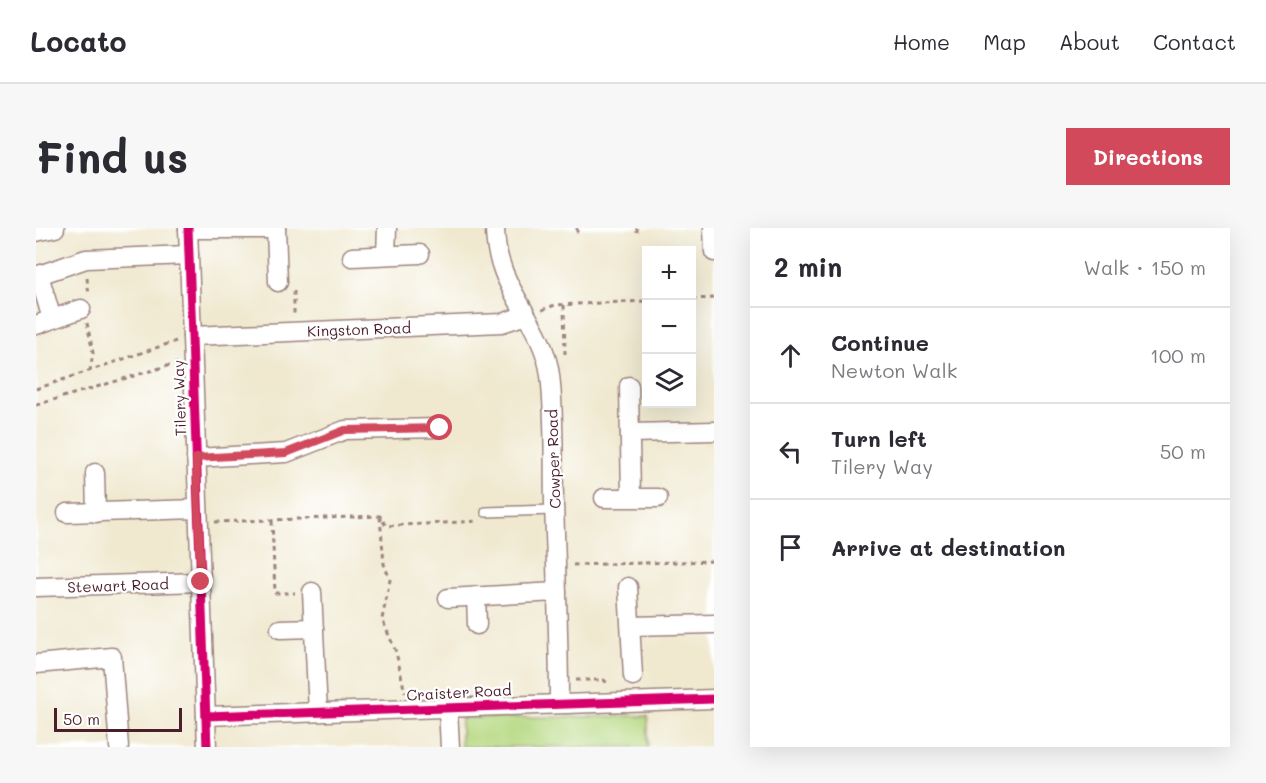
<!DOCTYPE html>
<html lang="en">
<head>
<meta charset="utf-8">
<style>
	:root { --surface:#fff; --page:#f7f7f7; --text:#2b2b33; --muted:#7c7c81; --line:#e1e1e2; --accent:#d1495b }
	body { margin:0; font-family:Mali,sans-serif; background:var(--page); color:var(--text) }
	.controls { position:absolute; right:18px; top:18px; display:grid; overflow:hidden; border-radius:0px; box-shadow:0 6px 24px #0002 }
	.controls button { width:54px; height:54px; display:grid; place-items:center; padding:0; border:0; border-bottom:2px solid var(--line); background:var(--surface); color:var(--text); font:30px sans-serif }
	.scale { position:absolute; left:18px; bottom:15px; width:128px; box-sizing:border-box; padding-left:6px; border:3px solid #4a1f2b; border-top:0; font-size:16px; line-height:21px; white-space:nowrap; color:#4a1f2b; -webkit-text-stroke:4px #fff; paint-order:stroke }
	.stop { position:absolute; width:18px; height:18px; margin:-14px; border:4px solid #d1495b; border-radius:50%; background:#fff }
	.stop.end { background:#d1495b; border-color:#fff; box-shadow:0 2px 6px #0008 }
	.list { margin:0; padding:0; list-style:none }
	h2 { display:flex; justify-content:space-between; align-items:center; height:78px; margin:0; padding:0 24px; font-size:26px }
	h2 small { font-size:20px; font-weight:400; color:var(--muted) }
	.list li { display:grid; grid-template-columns:39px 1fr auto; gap:18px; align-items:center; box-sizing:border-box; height:96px; padding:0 24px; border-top:2px solid var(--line) }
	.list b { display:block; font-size:22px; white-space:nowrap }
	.list p { margin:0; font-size:20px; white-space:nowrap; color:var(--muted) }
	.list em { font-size:20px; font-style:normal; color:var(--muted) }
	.icon { flex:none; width:33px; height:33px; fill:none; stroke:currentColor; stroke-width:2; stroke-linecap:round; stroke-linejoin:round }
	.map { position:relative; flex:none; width:678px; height:519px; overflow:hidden; border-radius:0px }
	header { display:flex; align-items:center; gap:36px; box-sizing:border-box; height:84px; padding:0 30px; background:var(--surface); border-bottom:2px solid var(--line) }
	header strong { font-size:28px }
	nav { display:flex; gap:33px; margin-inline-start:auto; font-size:21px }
	.intro { display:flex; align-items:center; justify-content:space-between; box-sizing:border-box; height:144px; padding:0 36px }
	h1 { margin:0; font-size:42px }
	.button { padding:15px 27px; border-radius:0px; background:var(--accent); color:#fff; font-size:21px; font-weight:700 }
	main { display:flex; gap:36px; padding:0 36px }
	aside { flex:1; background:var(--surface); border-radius:0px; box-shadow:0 6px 24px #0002 }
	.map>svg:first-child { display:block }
	.green { fill:#b5d880; stroke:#807c56; stroke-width:1.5 }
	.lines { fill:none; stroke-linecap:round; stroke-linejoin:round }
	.lane-casing { stroke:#9d847e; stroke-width:12 }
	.street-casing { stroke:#9d847e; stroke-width:21 }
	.path { stroke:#9d847e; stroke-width:3; stroke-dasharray:4.5 4.5; stroke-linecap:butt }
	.lane { stroke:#fff; stroke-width:9 }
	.street { stroke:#fff; stroke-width:18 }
	.cycleway-casing { stroke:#fff; stroke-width:13 }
	.cycleway { stroke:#d6006c; stroke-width:9 }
	.route { stroke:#d1495b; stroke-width:8 }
	.labels { text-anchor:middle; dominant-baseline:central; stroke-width:4.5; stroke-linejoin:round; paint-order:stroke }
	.street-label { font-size:15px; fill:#4a1f2b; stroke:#fff }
</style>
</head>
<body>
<header>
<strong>Locato</strong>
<nav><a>Home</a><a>Map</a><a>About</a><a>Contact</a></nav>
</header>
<div class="intro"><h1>Find us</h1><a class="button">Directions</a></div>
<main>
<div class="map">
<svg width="678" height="519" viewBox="0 0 678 519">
	<rect width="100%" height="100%" fill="#fff"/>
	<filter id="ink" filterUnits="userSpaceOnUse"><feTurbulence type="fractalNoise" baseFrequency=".0167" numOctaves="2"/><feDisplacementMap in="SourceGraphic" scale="12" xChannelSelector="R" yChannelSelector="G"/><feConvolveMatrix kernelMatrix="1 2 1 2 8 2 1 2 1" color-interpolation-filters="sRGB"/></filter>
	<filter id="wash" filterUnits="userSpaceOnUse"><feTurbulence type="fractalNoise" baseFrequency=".008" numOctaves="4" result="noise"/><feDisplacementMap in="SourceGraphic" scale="24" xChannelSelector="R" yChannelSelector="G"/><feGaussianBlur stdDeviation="1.35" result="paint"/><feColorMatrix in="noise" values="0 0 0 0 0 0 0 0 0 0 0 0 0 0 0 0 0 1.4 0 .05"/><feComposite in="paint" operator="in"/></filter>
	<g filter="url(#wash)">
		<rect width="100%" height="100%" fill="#f0e9d0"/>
		<polygon class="green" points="612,488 612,519 425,519 425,490"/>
	</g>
	<g filter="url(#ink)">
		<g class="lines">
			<defs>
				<polyline id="lane" points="450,284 519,282"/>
				<g id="street">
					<polyline points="152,0 171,519"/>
					<polyline points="240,0 242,54"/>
					<path d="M459 0C459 62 507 92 514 147 519 189 517 232 518 274 520 341 523 408 523 474"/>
					<polyline points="677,0 678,24"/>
					<polyline points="152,1 240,1"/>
					<polyline points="0,4 19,0"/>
					<polyline points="350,27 351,0"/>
					<polyline points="316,29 384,26"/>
					<polyline points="3,47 16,91"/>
					<polyline points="0,48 50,31 153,27"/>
					<polyline points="0,97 45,81"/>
					<polyline points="156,108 466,95 490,87"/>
					<polyline points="593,158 595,269"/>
					<polyline points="594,205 678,203"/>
					<polyline points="160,230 250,225 309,202 404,200"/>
					<polyline points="59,245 60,285"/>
					<polyline points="568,270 622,270"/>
					<polyline points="31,285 162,281"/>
					<polyline points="0,359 165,354"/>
					<polyline points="592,359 597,448"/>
					<polyline points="276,364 282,484"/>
					<polyline points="440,368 441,397"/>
					<polyline points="412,370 521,364"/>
					<polyline points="595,398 678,396"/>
					<polyline points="244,401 278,400"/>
					<polyline points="0,436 76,429 83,519"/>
					<polyline points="412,481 414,519"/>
					<polyline points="170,488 678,471"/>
				</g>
			</defs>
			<use href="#lane" class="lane-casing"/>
			<use href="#street" class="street-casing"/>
			<g class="path">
				<polyline points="541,0 541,5"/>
				<polyline points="601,0 601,4"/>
				<polyline points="51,50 53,67"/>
				<polyline points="258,63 258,87"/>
				<polyline points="656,71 678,70"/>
				<polyline points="528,77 529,126"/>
				<polyline points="506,82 519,77 610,73"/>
				<polyline points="51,95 57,125 54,143"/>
				<polyline points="0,161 140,113"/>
				<polyline points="0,177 141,135"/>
				<polyline points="344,289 348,336 354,352 346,391 360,424 369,465"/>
				<polyline points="236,293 239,365 259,365"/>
				<polyline points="179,294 344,288 350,298 443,293"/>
				<polyline points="537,337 678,333"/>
				<polyline points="540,452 568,452 573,457"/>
			</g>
			<use href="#lane" class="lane"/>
			<use href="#street" class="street"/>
			<defs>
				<g id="cycleway">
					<polyline points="152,0 171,519"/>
					<polyline points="170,488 678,471"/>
				</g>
			</defs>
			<use href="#cycleway" class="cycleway-casing"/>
			<use href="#cycleway" class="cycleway"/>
		</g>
	</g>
	<g class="lines" filter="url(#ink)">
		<polyline class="route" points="165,354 160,230 250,225 309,202 404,200"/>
	</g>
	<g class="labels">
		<g class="street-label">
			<text transform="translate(323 101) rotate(-2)">Kingston Road</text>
			<text transform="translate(143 170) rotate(-92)">Tilery Way</text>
			<text transform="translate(517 231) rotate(-92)">Cowper Road</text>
			<text transform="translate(82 357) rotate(-2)">Stewart Road</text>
			<text transform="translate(423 464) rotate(-3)">Craister Road</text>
		</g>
	</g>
</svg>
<div class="controls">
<button>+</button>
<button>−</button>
<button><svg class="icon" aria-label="layers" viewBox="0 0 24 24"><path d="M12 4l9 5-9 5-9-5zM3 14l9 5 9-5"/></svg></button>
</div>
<div class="scale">50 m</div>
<div class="stop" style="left:404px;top:200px"></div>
<div class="stop end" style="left:165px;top:354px"></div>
</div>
<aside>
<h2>2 min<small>Walk · 150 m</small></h2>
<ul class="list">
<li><svg class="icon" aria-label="ahead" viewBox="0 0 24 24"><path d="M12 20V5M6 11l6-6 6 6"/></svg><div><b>Continue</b><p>Newton Walk</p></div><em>100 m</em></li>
<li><svg class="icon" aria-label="left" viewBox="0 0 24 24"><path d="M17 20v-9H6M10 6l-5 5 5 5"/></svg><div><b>Turn left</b><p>Tilery Way</p></div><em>50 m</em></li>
<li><svg class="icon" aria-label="arrive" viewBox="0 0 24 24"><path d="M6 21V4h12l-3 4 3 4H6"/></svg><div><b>Arrive at destination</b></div></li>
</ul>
</aside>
</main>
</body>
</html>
